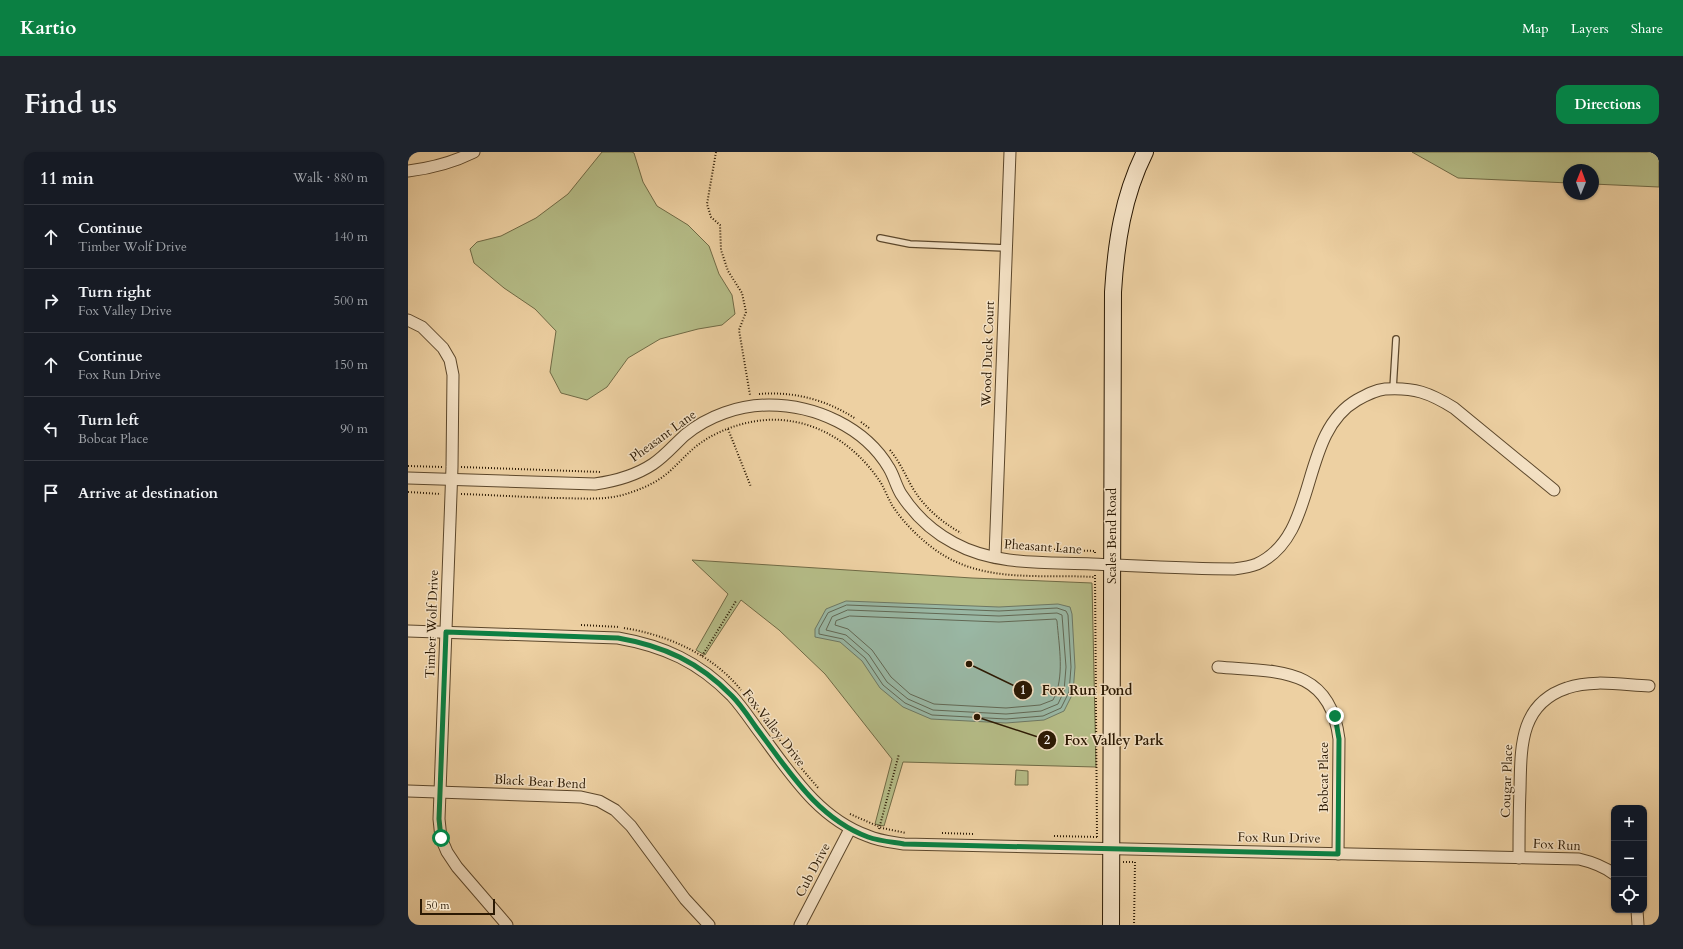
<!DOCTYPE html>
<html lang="en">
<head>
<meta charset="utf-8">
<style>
	:root { --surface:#171b24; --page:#20242c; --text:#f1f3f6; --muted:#9ea1a6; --line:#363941; --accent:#0b8043 }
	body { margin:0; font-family:Cardo,serif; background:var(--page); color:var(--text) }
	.controls { position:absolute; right:12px; bottom:12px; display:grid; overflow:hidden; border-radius:8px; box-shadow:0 1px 3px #0004 }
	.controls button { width:36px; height:36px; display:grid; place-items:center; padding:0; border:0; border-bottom:1px solid var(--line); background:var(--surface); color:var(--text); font:20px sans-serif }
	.compass { position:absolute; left:1155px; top:12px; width:36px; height:36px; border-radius:50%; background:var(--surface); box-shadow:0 1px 3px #0004; rotate:1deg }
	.scale { position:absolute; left:12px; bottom:10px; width:75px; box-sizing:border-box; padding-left:4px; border:2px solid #2b1903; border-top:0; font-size:11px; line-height:14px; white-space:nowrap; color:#2b1903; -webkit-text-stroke:3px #f3e0c3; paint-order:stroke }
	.stop { position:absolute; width:12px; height:12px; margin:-9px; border:3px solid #0b8043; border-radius:50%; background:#fff }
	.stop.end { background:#0b8043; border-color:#fff; box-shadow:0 1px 4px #0008 }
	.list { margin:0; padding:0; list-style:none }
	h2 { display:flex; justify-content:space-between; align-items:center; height:52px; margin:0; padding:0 16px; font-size:17px }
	h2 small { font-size:13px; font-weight:400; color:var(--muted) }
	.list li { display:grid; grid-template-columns:26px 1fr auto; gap:12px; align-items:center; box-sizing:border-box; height:64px; padding:0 16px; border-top:1px solid var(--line) }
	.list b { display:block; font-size:15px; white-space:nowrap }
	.list p { margin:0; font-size:13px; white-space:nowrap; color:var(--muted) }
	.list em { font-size:13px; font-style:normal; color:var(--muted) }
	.icon { flex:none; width:22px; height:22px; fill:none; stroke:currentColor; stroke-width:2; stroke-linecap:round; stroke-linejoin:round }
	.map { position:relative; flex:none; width:1251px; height:773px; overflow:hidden; border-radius:12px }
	header { display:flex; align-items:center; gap:24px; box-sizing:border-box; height:56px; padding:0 20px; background:var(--accent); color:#fff }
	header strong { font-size:19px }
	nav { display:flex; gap:22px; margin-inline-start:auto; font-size:14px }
	.intro { display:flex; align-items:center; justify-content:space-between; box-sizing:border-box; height:96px; padding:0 24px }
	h1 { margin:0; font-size:28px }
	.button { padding:10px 18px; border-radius:12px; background:var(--accent); color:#fff; font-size:14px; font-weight:700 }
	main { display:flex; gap:24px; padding:0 24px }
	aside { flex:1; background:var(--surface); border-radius:12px; box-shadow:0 1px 3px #0004 }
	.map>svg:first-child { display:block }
	.green { fill:#b5bc87; stroke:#706a45 }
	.water { fill:#99b7a4; stroke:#6d7864 }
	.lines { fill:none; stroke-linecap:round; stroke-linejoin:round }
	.shore { stroke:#626854; stroke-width:1 }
	.lane-casing { stroke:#5c472b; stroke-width:8 }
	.street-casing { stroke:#5c472b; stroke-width:13 }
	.secondary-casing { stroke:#2b1903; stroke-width:18 }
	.path { stroke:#2b1903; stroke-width:2; stroke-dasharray:1 2; stroke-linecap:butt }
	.lane { stroke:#f3e0c3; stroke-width:5.5 }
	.street { stroke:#f3e0c3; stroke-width:11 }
	.secondary { stroke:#f3e0c3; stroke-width:16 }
	.route { stroke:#0b8043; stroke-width:5 }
	.labels { text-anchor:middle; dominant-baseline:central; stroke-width:3; stroke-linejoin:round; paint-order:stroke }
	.street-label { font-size:13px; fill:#2b1903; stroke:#f3e0c3 }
	.leader { fill:none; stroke:#2b1903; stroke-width:1.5 }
	.callout-dot { fill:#2b1903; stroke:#f3e0c3; stroke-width:1.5 }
	.mark-label { font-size:12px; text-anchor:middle; font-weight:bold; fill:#fff }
	.callout-label { font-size:14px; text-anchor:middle; font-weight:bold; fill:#2b1903; stroke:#f3e0c3; stroke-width:3; stroke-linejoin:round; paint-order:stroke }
</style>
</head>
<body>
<header>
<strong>Kartio</strong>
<nav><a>Map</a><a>Layers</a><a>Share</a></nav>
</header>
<div class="intro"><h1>Find us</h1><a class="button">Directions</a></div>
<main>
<aside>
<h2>11 min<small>Walk · 880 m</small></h2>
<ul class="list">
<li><svg class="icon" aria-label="ahead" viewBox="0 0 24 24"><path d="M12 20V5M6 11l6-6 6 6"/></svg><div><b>Continue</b><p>Timber Wolf Drive</p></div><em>140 m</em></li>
<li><svg class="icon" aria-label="right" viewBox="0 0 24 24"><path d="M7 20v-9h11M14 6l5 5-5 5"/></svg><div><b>Turn right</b><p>Fox Valley Drive</p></div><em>500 m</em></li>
<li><svg class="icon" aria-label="ahead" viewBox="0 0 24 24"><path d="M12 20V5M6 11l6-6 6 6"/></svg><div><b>Continue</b><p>Fox Run Drive</p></div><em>150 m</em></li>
<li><svg class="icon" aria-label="left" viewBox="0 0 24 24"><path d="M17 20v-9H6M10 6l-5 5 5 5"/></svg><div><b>Turn left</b><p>Bobcat Place</p></div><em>90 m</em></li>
<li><svg class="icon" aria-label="arrive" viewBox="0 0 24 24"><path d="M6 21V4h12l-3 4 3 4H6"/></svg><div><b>Arrive at destination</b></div></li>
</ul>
</aside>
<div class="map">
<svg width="1251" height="773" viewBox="0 0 1251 773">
	<rect width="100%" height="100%" fill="#edd0a2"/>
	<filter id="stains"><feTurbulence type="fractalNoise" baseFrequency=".005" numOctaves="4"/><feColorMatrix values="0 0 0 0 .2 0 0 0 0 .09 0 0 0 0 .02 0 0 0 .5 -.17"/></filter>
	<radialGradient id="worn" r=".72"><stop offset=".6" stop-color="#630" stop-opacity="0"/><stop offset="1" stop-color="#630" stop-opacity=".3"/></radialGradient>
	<g class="green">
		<polygon points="194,0 224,0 226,1 235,30 249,54 280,73 301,94 311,122 324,143 327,162 314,173 290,177 252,187 220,206 199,235 179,248 153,241 142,220 148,179 127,157 96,136 66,111 62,97 69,90 93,84 128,66 160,42"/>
		<polygon points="1004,0 1251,0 1251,35 1185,32 1185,18 1161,18 1161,31 1050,26"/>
		<polygon points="284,408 564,426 684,431 688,615 495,610 476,674 467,672 484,607 417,522 371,478 333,448 297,503 288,498 320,442"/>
		<polygon points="608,618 620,619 620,633 607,633"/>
	</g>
	<polygon class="water" points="438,449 591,455 650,452 662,455 664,462 667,515 665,541 656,559 636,568 598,571 523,567 495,555 472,536 454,509 432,490 407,485 407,477 418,457"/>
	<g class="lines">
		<g class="shore">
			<polygon points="439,453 591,459 649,456 658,459 660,463 663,515 661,540 653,556 635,564 598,567 524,563 497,551 475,533 457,506 435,487 411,482 411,477 420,461"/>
			<polygon points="440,458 591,464 649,461 654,463 658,515 656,539 650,552 633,559 598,562 525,558 500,547 479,530 461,503 438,483 418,478 424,465"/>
			<path d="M442 464 591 470 648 467 649 469C651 494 657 526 645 548L632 553 598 556 526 552 502 542 483 525 464 498 440 477 427 473 428 469Z"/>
		</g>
		<defs>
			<g id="lane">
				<polyline points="472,86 502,92 598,96"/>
				<polyline points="985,237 988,187"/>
			</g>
			<g id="street">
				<path d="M0 19C25 16 44 11 66 0"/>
				<polyline points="0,168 14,175 35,196 42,208 45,223 44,315 31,667 33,686 39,700 49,715 99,773"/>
				<path d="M0 326 187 332C208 329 227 324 245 312 257 304 266 293 277 283 300 264 331 253 361 253 407 253 457 275 481 316 486 324 488 334 493 342 506 362 525 380 546 391 588 414 638 410 684 412 731 414 779 417 826 417 834 416 842 415 849 412 912 383 890 282 949 248 958 243 967 238 977 237 1006 235 1022 241 1046 256L1146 338"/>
				<polyline points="587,405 602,0"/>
				<path d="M0 479 210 486C256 494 291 510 324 544 334 555 342 567 350 578 381 619 409 666 460 684 471 689 484 690 496 692L1171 707C1184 710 1195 714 1206 722"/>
				<path d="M810 515C869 520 922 514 931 587L930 702"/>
				<polyline points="0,639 173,645 191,649 207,658 223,674 277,747 301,773"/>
				<path d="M1111 706C1111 683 1111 661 1112 638 1113 596 1111 552 1159 536 1184 527 1216 533 1241 534"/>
				<polyline points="1229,758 1230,773"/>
				<polyline points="392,773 442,677"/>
			</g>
			<path id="secondary" d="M703 773 705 140C708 91 715 44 737 0"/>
		</defs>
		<use href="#lane" class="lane-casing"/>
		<use href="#street" class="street-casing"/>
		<use href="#secondary" class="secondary-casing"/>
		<g class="path">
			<polyline points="308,0 299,52 303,65 312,73 313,98 320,119 334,141 338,160 331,178 342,243"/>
			<path d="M351 242C386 239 419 248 448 267"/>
			<polyline points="453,270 461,276"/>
			<polyline points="320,277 343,335"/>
			<path d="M482 298C491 309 497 322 504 335 516 355 532 369 553 381"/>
			<polyline points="0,314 35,315"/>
			<polyline points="53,315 193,320"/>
			<polyline points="0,340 33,342"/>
			<path d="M53 342C84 343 115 345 147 346 170 346 196 349 218 342 234 337 250 330 262 319 273 309 283 297 294 290 316 275 347 266 373 268 415 271 450 296 473 331 477 338 480 346 484 353 496 372 516 391 535 403 581 431 636 422 686 425"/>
			<polyline points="598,396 687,399 687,402"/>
			<polyline points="687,423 689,686"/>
			<polyline points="173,473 212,475"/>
			<path d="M216 476C260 483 305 503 333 538"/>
			<polyline points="294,504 328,449"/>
			<polyline points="345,552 388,610 411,637"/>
			<polyline points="442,662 474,676 498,681"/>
			<polyline points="471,677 491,602"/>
			<polyline points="534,681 566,682"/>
			<polyline points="646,684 690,685"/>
			<polyline points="715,710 727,710 726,773"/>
		</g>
		<use href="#lane" class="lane"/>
		<use href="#street" class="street"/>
		<use href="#secondary" class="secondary"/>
	</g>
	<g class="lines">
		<path class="route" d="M33 686 31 667 38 480 210 486C256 494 291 510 324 544 334 554 342 567 350 578 381 619 409 666 460 685 471 689 484 690 496 692L930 702 931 587 927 564"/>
	</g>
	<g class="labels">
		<g class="street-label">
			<text transform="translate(580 202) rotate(-88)">Wood Duck Court</text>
			<text transform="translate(255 284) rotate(-36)">Pheasant Lane</text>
			<text transform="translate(704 384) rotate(-90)">Scales Bend Road</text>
			<text transform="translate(635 395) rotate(4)">Pheasant Lane</text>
			<text transform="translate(24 472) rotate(-88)">Timber Wolf Drive</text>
			<text transform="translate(366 576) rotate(52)">Fox Valley Drive</text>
			<text transform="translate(916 625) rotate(-90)">Bobcat Place</text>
			<text transform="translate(1099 629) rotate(-88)">Cougar Place</text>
			<text transform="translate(132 630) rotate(3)">Black Bear Bend</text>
			<text transform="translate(871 686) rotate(1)">Fox Run Drive</text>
			<text transform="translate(1149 693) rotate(3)">Fox Run</text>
			<text transform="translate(405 718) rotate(-62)">Cub Drive</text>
		</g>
	</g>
	<path class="leader" d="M561 512L615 538M569 565L639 588"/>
	<g class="callout-dot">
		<circle cx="561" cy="512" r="4"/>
		<circle cx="569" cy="565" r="4"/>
		<circle cx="615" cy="538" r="10"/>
		<circle cx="639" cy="588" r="10"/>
	</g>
	<g class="mark-label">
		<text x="615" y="542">1</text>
		<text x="639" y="592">2</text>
	</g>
	<g class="callout-label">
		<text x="679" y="543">Fox Run Pond</text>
		<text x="706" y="593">Fox Valley Park</text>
	</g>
	<rect width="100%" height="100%" filter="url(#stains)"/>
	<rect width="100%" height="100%" fill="url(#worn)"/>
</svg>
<div class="controls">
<button>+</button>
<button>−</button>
<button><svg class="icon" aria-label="locate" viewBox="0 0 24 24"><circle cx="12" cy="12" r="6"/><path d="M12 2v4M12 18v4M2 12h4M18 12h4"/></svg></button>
</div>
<svg class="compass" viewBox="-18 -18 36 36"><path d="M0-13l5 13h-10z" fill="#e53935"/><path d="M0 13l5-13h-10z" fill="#9ea1a6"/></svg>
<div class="scale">50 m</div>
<div class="stop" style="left:33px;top:686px"></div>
<div class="stop end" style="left:927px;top:564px"></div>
</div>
</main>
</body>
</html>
